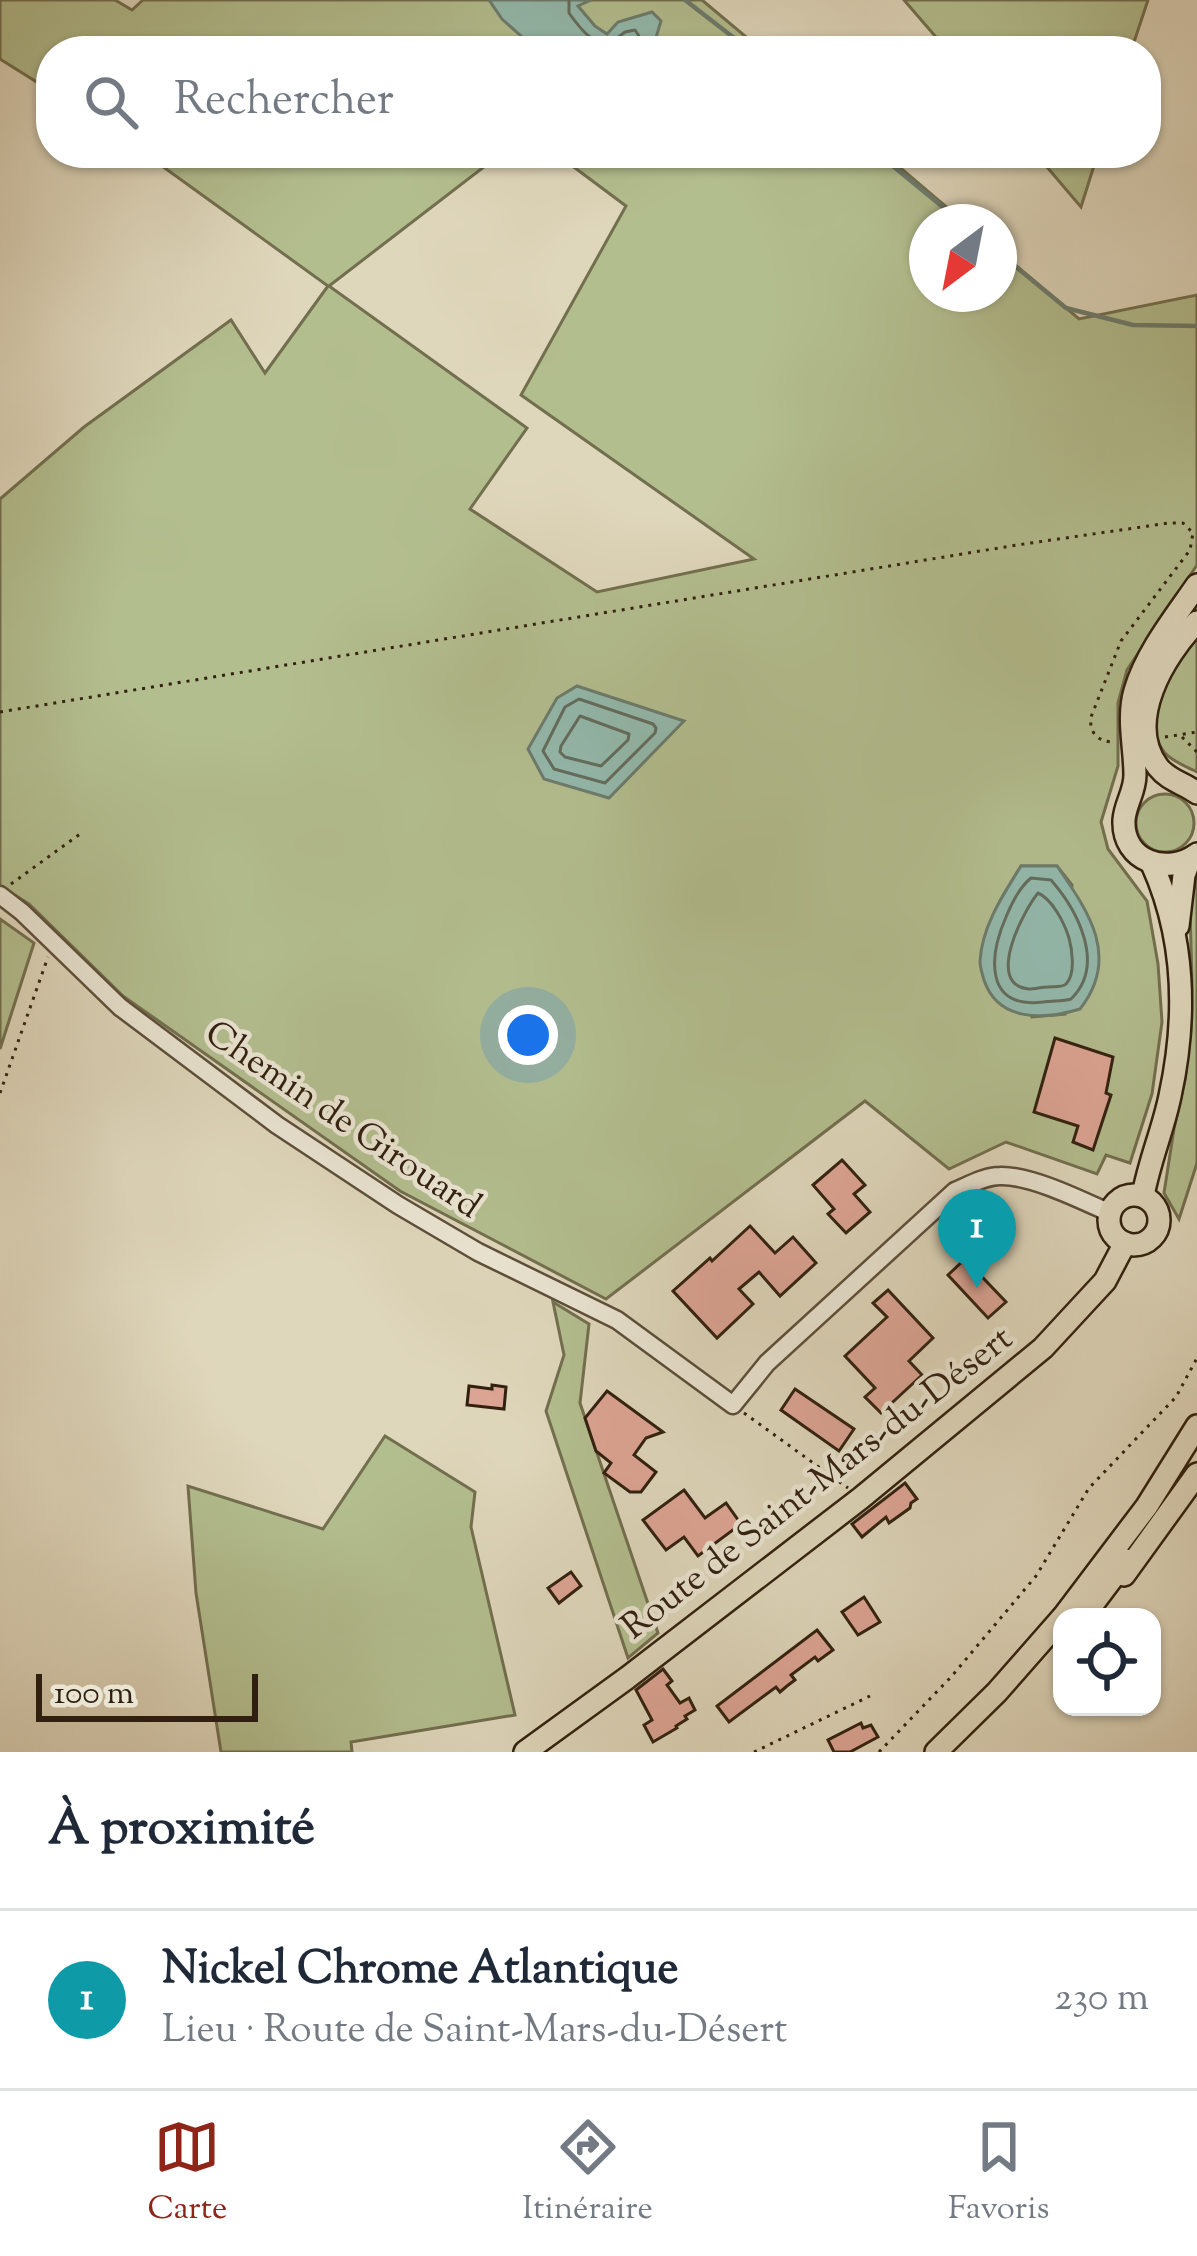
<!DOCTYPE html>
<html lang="fr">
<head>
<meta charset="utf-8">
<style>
	:root { --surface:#fff; --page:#f6f6f7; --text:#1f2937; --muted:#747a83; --line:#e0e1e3; --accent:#8f2418 }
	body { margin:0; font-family:"Sorts Mill Goudy",serif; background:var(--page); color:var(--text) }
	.controls { position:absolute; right:36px; bottom:36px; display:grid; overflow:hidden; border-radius:24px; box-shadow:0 3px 9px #0004 }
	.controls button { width:108px; height:108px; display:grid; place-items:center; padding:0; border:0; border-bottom:3px solid var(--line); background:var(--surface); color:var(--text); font:60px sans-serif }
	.compass { position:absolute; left:909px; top:204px; width:108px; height:108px; border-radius:50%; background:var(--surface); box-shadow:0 3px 9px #0004; rotate:212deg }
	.scale { position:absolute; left:36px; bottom:30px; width:222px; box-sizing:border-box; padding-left:12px; border:6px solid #31200f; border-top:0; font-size:33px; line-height:42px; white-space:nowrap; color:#31200f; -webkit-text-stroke:9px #eae5d3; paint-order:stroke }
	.you { position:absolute; left:528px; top:1035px; width:42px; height:42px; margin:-30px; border:9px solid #fff; border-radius:50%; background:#1a73e8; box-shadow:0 0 0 18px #1a73e833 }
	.badge { display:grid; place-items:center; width:78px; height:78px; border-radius:50%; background:var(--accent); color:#fff; font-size:39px; font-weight:700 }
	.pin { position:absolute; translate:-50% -99px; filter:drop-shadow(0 3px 6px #0008) }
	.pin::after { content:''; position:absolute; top:63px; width:42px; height:36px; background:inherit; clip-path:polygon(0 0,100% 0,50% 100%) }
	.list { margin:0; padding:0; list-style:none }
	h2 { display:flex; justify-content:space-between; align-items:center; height:156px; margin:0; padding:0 48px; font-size:51px }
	h2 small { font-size:39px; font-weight:400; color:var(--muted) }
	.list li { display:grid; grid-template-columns:78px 1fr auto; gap:36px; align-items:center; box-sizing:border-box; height:180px; padding:0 48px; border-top:3px solid var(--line) }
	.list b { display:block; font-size:45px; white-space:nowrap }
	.list p { margin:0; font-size:39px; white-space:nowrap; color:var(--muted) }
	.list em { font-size:39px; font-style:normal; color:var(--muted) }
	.icon { flex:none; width:66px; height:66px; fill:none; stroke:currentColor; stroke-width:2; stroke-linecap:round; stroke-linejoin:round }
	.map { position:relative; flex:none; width:1197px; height:1752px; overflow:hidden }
	.search { position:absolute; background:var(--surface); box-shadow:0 3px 9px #0004; left:36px; right:36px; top:36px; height:132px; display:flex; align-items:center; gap:30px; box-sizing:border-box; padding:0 42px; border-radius:48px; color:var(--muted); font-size:45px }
	.sheet { height:336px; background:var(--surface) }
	nav { display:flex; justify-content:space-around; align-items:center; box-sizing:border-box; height:168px; border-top:3px solid var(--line); background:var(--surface); font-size:33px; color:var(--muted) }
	nav a { display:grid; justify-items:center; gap:6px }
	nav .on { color:var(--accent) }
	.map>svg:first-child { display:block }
	.green { fill:#b3be8f; stroke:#726f4f; stroke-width:3; fill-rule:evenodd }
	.water { fill:#93baae; stroke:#6c7c6e; stroke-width:3 }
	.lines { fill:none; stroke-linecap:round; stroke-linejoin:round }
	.shore { stroke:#626d5e; stroke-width:3 }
	.stream { stroke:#6c7c6e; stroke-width:4.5 }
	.building { fill:#dda595; stroke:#31200f; stroke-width:3 }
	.minor-casing { stroke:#5c4e3a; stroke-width:21 }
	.major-casing { stroke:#31200f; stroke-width:26 }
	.path { stroke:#31200f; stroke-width:3; stroke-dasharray:3 6; stroke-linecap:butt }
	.minor { stroke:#eae5d3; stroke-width:16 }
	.major { stroke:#dfd7bc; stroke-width:21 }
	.labels { text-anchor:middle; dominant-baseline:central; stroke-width:9; stroke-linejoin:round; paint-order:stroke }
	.street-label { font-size:36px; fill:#31200f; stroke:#eae5d3 }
</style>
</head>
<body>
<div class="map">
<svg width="1197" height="1752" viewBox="0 0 1197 1752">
	<rect width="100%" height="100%" fill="#dfd7bc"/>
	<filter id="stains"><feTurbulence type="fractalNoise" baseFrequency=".00167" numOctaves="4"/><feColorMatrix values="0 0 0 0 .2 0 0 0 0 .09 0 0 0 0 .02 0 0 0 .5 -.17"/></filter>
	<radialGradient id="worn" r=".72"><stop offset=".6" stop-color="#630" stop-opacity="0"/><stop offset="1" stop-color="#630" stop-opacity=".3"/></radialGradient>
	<g class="green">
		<polygon points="0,0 115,0 132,10 143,0 702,0 763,51 51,51 51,91 0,59"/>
		<polygon points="904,0 1148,0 1131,51 948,51"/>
		<path d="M144 153H502L329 286 527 428 470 509 597 592 754 559 521 395 626 206 555 153H883L964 222H927V294H999V251L1079 319 1197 295V565L1127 670 1118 703V766L1101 822 1108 849 1147 901 1158 964 1162 1022 1152 1094 1130 1163 1106 1155 1097 1174 1006 1142 949 1169 865 1101 606 1299 400 1191 123 996 29 904 0 886V499L84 427 231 320 265 373 328 286ZM1021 866H1057L1072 885 1065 1014 1032 1017 987 930 1000 901Z"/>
		<polygon points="1035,153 1098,153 1081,207"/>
		<path d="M1197 638V772C1187 767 1171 761 1164 752 1137 715 1175 667 1197 638Z"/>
		<circle cx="1165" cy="823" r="29"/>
		<polygon points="1197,873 1197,1163 1179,1219 1164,1193 1174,1129 1185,1079 1191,1031 1192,982 1190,909"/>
		<polygon points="0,919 34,943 0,1049"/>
		<polygon points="553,1302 589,1324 580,1403 658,1633 628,1658 546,1411 564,1355"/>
		<polygon points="385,1436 475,1492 471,1527 515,1715 351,1742 352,1752 221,1752 196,1593 188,1486 323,1529"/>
	</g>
	<g class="water">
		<polygon points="489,0 591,0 578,6 595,26 607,34 618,22 652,12 661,21 655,41 641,51 521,51 521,36 502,19"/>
		<polygon points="577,686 684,721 609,798 544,779 528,749 557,698"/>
		<path d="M1021 866H1057C1088 911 1121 957 1080 1009 1044 1020 998 1022 984 980 982 973 980 968 980 961 982 926 1003 895 1021 866Z"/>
	</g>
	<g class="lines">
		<g class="shore">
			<path d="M569 0V13C579 27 591 43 608 45L625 32 635 30 639 36 636 51"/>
			<polygon points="579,699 653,724 656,728 655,733 605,783 554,769 543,751 565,707"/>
			<polygon points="580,716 629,734 628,740 601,766 565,757 560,752 561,746"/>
			<path d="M1031 878 1051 880C1078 911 1106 965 1071 999 1061 1002 1053 1000 1043 1002 984 1009 989 956 1006 917 1012 902 1020 887 1031 878Z"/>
			<path d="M1038 893C1052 899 1064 922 1069 938 1072 949 1076 974 1066 984 1062 988 1053 986 1048 987 1042 987 1035 989 1029 989 984 985 1024 910 1038 893Z"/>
		</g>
		<g class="stream">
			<polyline points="685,0 751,51"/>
			<polyline points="877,153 961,222"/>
			<polyline points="999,253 1066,308 1133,325 1197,326"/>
		</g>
	</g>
	<g class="building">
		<polygon points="1055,1038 1113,1057 1106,1093 1111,1095 1093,1150 1073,1142 1078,1126 1034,1112"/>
		<polygon points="842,1160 865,1185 854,1194 870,1212 846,1233 828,1214 834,1209 813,1185"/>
		<polygon points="750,1226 775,1253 793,1237 816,1263 780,1296 759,1272 739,1289 753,1304 717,1338 673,1291 710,1258 712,1261"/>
		<polygon points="965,1259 1006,1302 988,1318 948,1275"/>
		<polygon points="888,1290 933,1338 909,1361 922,1375 881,1413 865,1397 875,1388 845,1356 887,1317 873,1303"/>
		<polygon points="492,1385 506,1387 504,1409 467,1405 469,1386 492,1389"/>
		<polygon points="795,1389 854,1429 839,1451 781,1410"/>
		<polygon points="607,1391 663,1432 646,1438 634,1455 656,1472 641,1492 630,1492 604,1473 611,1463 596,1451 585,1418"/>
		<polygon points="905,1483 917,1499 911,1503 910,1508 889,1523 886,1517 862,1537 852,1524"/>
		<polygon points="684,1490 705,1518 726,1503 741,1524 698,1556 684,1537 666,1550 643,1520"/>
		<polygon points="571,1572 581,1586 559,1603 548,1588"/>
		<polygon points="864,1597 880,1622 858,1635 842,1612"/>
		<polygon points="817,1630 833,1650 818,1661 815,1657 791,1675 795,1680 787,1686 780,1692 776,1687 729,1722 717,1706"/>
		<polygon points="663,1669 672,1681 667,1685 680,1703 689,1698 695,1710 685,1716 687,1719 676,1726 677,1728 653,1742 644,1725 652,1720 636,1690"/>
		<polygon points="861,1723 863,1728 871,1725 878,1737 850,1752 834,1752 828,1740"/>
	</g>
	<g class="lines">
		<defs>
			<path id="minor" d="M0 895 22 912 120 1007 277 1125 398 1205 478 1252 617 1320 733 1405 767 1363 955 1191C969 1185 985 1176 1000 1176 1031 1175 1081 1200 1110 1213"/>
			<g id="major">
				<path d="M1197 585C1175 617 1146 653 1135 691 1127 718 1135 748 1135 775 1135 792 1125 804 1124 820 1122 862 1168 876 1197 854"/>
				<path d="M1197 622C1164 655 1124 722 1158 767 1169 781 1184 783 1197 793"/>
				<polyline points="1178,926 1184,875 1190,859"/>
				<circle cx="1134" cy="1220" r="25"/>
				<path d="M1143 1196C1149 1162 1163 1130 1170 1096 1187 1018 1185 937 1152 864"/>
				<polyline points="1124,1575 1197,1474"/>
				<polyline points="1063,1617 1147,1506 1197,1426"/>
				<polyline points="1083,1617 1126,1560"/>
				<polyline points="525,1752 627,1678 861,1498 1043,1348 1105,1281 1125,1243"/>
				<polyline points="936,1752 997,1692 1062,1618"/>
			</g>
		</defs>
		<use href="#minor" class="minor-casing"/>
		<use href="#major" class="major-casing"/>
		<g class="path">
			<path d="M0 712 1017 545 1169 523H1183L1193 533 1190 550 1121 641 1091 717C1089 732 1097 741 1112 742"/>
			<polyline points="1165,737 1197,732"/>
			<polyline points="1182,737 1197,752"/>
			<polyline points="11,884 80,834"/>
			<polyline points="0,1093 48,957"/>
			<polyline points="744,1413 848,1488"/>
			<polyline points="754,1752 870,1696"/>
			<polyline points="879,1752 951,1677 1036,1576 1089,1488 1176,1397 1197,1358"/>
		</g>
		<use href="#minor" class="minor"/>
		<use href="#major" class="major"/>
	</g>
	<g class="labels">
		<g class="street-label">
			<text transform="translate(342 1121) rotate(34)">Chemin de Girouard</text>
			<text transform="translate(818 1484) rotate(-38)">Route de Saint-Mars-du-Désert</text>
		</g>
	</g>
	<rect width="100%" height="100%" filter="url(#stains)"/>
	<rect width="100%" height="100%" fill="url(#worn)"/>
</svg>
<div class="controls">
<button><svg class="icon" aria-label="locate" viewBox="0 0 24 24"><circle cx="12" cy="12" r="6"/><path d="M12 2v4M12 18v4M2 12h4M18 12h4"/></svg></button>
</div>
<svg class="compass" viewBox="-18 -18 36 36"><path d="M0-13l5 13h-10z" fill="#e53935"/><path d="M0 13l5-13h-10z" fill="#747a83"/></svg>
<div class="scale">100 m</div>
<div class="you"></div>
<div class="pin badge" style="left:977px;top:1288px;background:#0f9aa8">1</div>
<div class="search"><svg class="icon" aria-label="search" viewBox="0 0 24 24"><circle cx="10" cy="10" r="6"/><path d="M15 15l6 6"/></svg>Rechercher</div>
</div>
<section class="sheet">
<h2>À proximité<small></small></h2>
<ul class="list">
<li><span class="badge" style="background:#0f9aa8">1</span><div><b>Nickel Chrome Atlantique</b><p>Lieu · Route de Saint-Mars-du-Désert</p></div><em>230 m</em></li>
</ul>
</section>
<nav>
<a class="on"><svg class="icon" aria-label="map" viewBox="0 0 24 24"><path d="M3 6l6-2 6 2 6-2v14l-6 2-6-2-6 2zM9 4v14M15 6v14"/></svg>Carte</a>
<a><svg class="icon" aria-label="directions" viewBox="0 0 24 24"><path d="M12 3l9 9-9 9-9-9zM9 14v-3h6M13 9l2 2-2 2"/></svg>Itinéraire</a>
<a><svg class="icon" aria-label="saved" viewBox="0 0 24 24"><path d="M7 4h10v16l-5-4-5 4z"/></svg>Favoris</a>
</nav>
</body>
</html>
